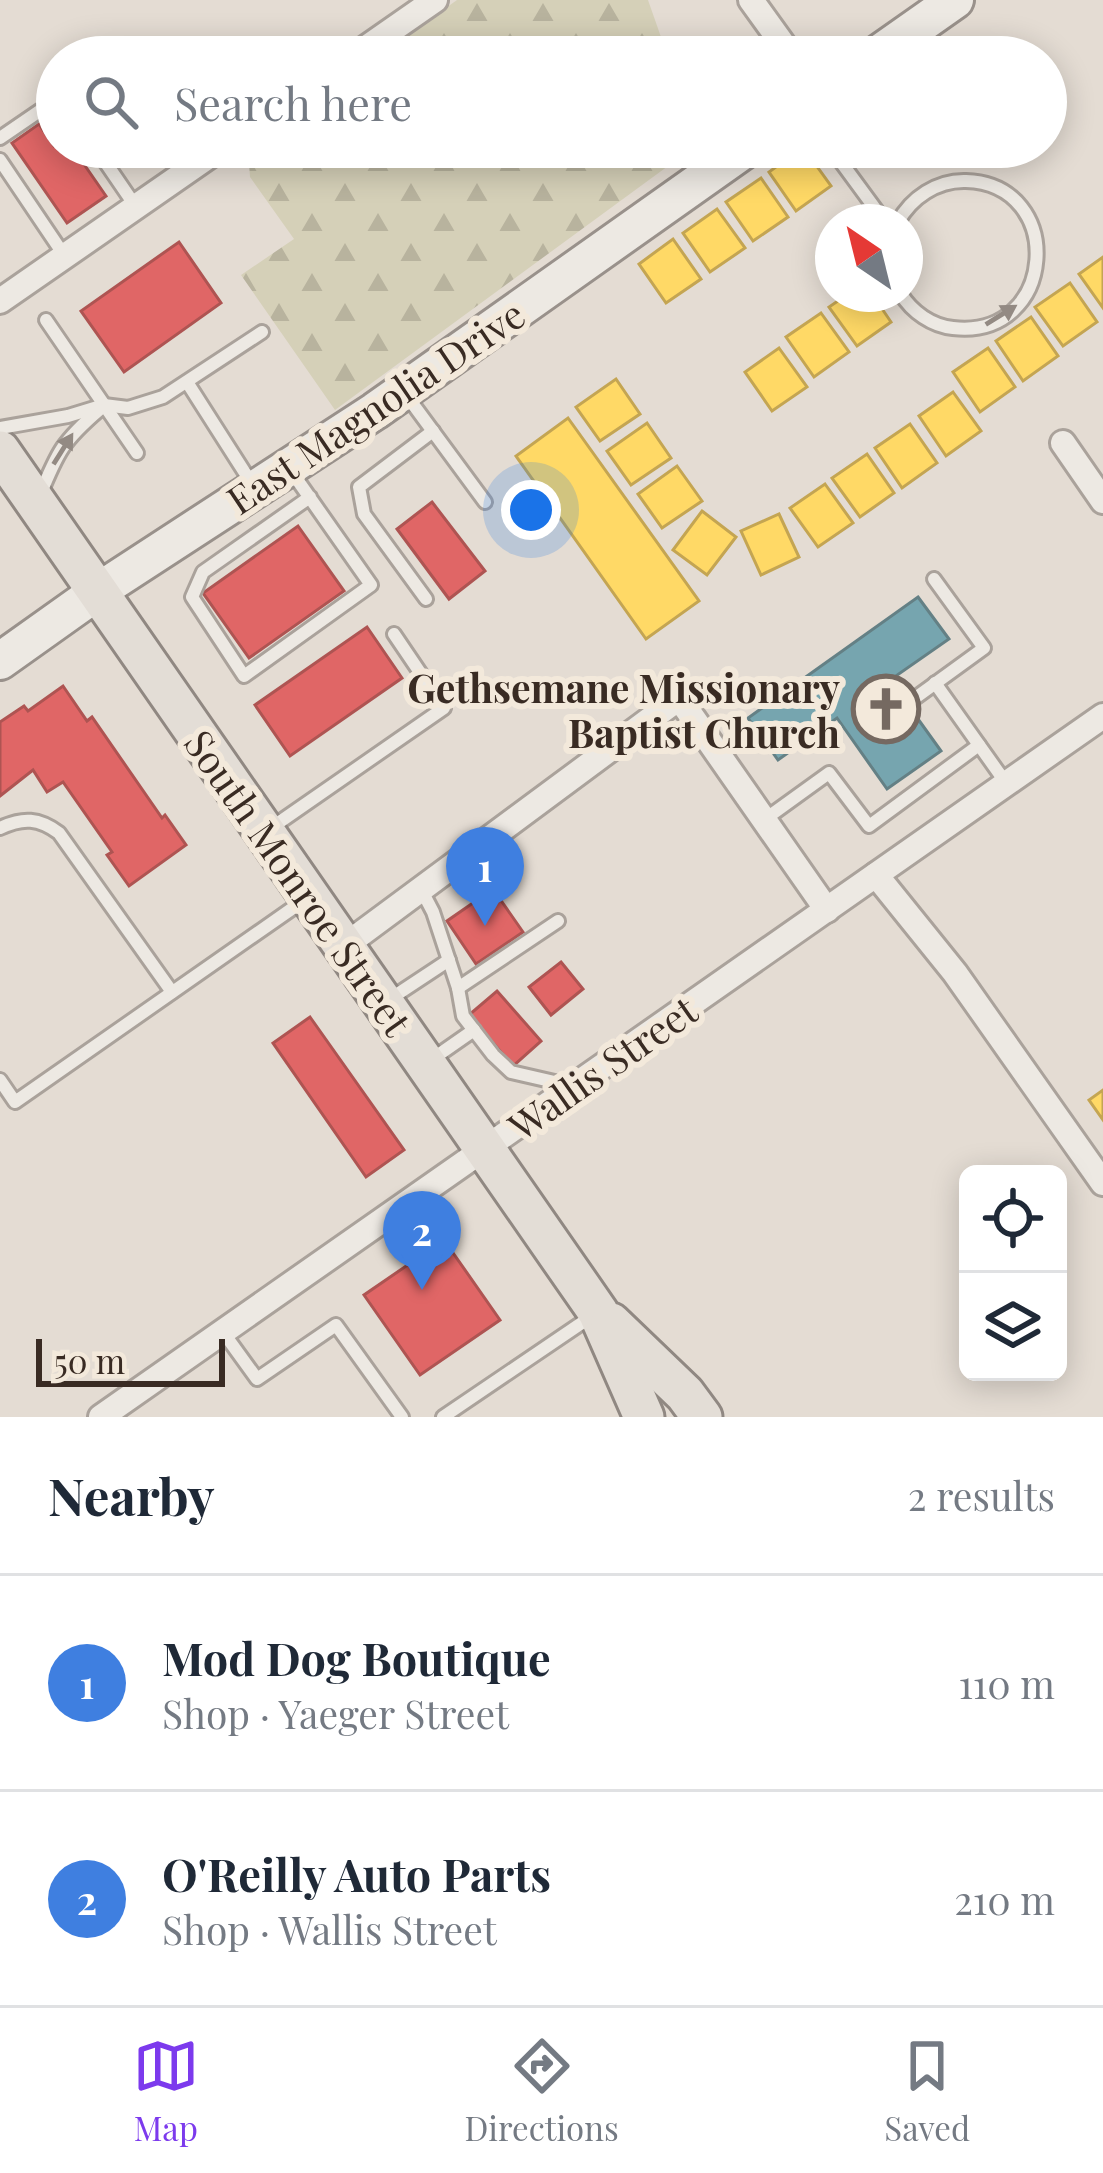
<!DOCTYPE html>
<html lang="en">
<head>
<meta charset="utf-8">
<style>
	:root { --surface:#fff; --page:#f2f2f3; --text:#1f2937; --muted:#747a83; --line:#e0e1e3; --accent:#7c3aed }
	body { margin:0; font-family:"Playfair Display",serif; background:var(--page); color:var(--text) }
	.controls { position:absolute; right:36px; bottom:36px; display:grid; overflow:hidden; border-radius:18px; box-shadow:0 6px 30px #0003 }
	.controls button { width:108px; height:108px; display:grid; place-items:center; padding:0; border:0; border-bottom:3px solid var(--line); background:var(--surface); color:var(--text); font:60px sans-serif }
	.compass { position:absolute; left:815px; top:204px; width:108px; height:108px; border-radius:50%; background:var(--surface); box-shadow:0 6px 30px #0003; rotate:325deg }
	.scale { position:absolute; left:36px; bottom:30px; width:189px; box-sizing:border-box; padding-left:12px; border:6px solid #392b23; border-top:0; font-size:33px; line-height:42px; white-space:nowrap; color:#392b23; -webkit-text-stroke:9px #f3e9db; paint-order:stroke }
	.you { position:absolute; left:531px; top:510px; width:42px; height:42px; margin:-30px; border:9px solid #fff; border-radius:50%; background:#1a73e8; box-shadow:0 0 0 18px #1a73e833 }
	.badge { display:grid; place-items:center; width:78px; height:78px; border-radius:50%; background:var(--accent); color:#fff; font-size:39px; font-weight:700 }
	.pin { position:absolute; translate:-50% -99px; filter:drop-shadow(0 3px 6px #0008) }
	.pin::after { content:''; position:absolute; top:63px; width:42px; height:36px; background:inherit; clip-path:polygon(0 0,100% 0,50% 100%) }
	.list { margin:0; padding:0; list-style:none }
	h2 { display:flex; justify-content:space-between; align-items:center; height:156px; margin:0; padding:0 48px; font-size:51px }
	h2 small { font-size:39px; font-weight:400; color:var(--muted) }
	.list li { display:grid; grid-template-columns:78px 1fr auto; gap:36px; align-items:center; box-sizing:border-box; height:216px; padding:0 48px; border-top:3px solid var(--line) }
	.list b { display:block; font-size:45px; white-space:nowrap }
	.list p { margin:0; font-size:39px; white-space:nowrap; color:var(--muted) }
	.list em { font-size:39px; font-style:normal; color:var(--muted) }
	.icon { flex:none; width:66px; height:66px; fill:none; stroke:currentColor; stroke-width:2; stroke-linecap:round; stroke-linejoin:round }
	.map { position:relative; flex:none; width:1103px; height:1417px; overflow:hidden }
	.search { position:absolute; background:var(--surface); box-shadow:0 6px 30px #0003; left:36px; right:36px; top:36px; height:132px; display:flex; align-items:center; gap:30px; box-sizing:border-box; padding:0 42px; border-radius:66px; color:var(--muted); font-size:45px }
	.sheet { height:588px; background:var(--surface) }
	nav { display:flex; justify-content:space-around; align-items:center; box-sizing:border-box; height:168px; border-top:3px solid var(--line); background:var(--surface); font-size:33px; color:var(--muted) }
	nav a { display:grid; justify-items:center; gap:6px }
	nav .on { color:var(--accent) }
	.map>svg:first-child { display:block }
	.forest { fill:url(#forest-firs) }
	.homes { fill:#ffd966; stroke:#c4a552; stroke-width:3 }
	.shops { fill:#e06666; stroke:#ae5452; stroke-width:3 }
	.public { fill:#76a5af; stroke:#648085; stroke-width:3 }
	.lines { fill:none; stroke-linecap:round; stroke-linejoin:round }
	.lane-casing { stroke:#aaa29b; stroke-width:18 }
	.street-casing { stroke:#aaa29b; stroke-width:30 }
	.secondary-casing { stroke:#99918b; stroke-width:42 }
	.primary-casing { stroke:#908882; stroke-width:45 }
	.lane { stroke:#ede9e3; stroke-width:12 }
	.street { stroke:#ede9e3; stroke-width:24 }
	.secondary { stroke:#ede9e3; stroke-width:36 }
	.primary { stroke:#e3ddd6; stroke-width:39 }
	.oneway { fill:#938a83 }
	.labels { text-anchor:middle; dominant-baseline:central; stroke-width:12; stroke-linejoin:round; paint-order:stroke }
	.street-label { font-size:39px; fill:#392b23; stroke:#f3e9db }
	.poi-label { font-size:39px; font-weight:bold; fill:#392b23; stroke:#f3e9db; text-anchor:end }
</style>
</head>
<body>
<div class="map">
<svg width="1103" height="1417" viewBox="0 0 1103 1417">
	<defs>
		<pattern id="forest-firs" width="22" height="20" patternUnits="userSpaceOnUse" patternTransform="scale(3)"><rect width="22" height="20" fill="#d5d0b8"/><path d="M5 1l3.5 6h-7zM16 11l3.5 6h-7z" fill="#b8b39e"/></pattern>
	</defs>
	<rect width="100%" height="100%" fill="#e4dcd3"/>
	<g class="forest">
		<polygon points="457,0 648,0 668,57 377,57"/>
		<polygon points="252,147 694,147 335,410 241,275 294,239 250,177 248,150"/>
	</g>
	<g class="homes">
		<polygon points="803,147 831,186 796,211 769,172"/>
		<polygon points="761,178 788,217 753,241 726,202"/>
		<polygon points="717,209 745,248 710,272 683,233"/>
		<polygon points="673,239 701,279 666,303 639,264"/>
		<polygon points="1103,257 1103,308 1079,274"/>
		<polygon points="1070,283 1097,322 1063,346 1035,307"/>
		<polygon points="848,294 872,294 891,322 857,346 829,307"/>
		<polygon points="821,313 849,352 814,377 786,337"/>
		<polygon points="1031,317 1058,356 1023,381 996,341"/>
		<polygon points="779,348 807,387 772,411 745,372"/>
		<polygon points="988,348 1015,387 980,412 953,372"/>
		<polygon points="616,379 640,414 600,441 576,407"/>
		<polygon points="953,392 981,431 946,456 919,416"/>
		<polygon points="568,418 699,601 646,639 516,456"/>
		<polygon points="647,423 671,458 631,485 607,451"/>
		<polygon points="910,424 937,463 902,488 875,448"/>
		<polygon points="867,454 894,493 860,517 832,478"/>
		<polygon points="677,466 702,501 662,528 638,494"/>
		<polygon points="825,484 853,523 818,547 790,508"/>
		<polygon points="702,511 736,537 707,575 673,550"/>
		<polygon points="779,514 799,557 761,575 741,531"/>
		<polygon points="1103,1090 1103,1120 1089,1100"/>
	</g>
	<g class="shops">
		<polygon points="39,124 54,146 57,144 57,147 72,147 106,196 67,223 12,143"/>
		<polygon points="179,242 221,303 124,372 81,311"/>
		<polygon points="432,502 485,571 449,599 397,529"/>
		<polygon points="298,526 344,591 249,658 203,593"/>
		<polygon points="367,627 402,678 290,756 255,705"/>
		<polygon points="63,686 87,721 92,717 162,818 165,815 186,845 129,886 107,855 112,852 63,782 47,792 33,770 0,796 0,722 24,706 28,711"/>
		<polygon points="493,889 523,932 476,964 447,921"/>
		<polygon points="561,962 583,989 551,1015 529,987"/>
		<polygon points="497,991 541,1041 513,1066 469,1015"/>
		<polygon points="310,1017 404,1150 366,1177 273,1043"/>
		<polygon points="444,1240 500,1320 420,1375 364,1295"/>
	</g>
	<polygon class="public" points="918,597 949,639 890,680 941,751 887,789 837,718 778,760 748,718"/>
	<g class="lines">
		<defs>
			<g id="lane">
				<polyline points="0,138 57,99"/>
				<polyline points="95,147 136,207"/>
				<polyline points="830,147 885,222"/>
				<polyline points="0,160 64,255"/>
				<path d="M898 222C911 198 937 180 966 181 1067 184 1057 340 953 328 932 326 912 312 901 294"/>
				<polyline points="46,320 137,453"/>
				<polyline points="187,382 254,487"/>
				<polyline points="404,392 485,502"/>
				<polyline points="0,428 68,416 104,405 128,408 163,397 262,332"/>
				<polyline points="289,468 371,585 244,676 192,597 203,572 310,497"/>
				<path d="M40 495C58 451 63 441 99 410"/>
				<polyline points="426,599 364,514 359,487 433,431"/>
				<polyline points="935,683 1006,783"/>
				<polyline points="911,701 984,648 934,579"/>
				<polyline points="764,820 829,773 869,826 979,745"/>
				<path d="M0 828C23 817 39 818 59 833L172 992"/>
				<polyline points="271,828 444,708 394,634"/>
				<polyline points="421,889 433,912 458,988 463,1016 493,1055 511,1072 572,1086"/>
				<polyline points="458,988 558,921"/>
				<polyline points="390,999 449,960"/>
				<polyline points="431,1060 474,1030"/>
				<polyline points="0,1080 15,1102 303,901"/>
				<polyline points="223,1332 257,1379 336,1325 402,1417"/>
				<polyline points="443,1417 592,1316"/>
			</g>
			<g id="street">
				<polyline points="751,0 792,57"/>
				<polyline points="353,57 435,0"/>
				<polyline points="0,301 222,147"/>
				<polyline points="1063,443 1103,501"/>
				<polyline points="876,875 955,973 1103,1183"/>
				<polyline points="343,947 679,698 827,910"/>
				<polyline points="101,1417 1103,716"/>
			</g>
			<g id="secondary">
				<polyline points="874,57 955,0"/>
				<polyline points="0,661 97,592 375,411 748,147"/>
			</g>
			<g id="primary">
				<polyline points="0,451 598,1312 644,1417"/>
				<polyline points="611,1323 685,1394 702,1417"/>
			</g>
		</defs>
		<use href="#lane" class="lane-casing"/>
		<use href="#street" class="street-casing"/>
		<use href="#secondary" class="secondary-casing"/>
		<use href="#primary" class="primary-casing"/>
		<use href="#lane" class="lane"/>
		<use href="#street" class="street"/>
		<use href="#secondary" class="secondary"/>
		<use href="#primary" class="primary"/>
	</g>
	<defs><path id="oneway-solid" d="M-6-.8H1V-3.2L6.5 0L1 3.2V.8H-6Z" transform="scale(3)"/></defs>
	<g class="oneway">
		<use href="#oneway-solid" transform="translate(1001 315) rotate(-32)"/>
		<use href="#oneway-solid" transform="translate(63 449) rotate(-58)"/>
	</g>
	<defs>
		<symbol id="church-ring" viewBox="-11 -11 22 22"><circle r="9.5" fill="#f3e9db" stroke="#756961" stroke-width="1.5"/><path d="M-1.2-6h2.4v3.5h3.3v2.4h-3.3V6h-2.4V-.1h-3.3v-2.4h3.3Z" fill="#756961"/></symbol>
	</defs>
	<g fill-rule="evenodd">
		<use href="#church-ring" x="848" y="671" width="76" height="76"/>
	</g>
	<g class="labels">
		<g class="street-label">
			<text transform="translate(375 406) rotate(-34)">East Magnolia Drive</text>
			<text transform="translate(299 882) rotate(55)">South Monroe Street</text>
			<text transform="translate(602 1067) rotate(-35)">Wallis Street</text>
		</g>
		<g class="poi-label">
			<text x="840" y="687">Gethsemane Missionary<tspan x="840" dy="45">Baptist Church</tspan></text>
		</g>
	</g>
</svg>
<div class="controls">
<button><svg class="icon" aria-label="locate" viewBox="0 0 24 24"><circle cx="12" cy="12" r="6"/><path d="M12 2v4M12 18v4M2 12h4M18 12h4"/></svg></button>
<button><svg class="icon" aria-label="layers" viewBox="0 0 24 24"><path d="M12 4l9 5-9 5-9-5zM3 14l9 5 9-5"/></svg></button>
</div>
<svg class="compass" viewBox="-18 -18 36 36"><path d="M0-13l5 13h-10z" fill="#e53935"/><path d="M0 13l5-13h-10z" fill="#747a83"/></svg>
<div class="scale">50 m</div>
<div class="you"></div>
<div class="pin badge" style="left:485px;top:926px;background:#3f7fe0">1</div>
<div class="pin badge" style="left:422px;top:1290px;background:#3f7fe0">2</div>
<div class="search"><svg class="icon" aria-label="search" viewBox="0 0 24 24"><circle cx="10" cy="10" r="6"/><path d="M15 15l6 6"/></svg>Search here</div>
</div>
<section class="sheet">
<h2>Nearby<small>2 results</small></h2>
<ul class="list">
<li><span class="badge" style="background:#3f7fe0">1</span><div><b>Mod Dog Boutique</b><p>Shop · Yaeger Street</p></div><em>110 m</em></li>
<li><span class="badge" style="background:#3f7fe0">2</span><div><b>O'Reilly Auto Parts</b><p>Shop · Wallis Street</p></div><em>210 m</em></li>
</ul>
</section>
<nav>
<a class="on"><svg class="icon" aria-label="map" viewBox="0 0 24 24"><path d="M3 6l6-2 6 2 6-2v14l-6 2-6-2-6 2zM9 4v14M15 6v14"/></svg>Map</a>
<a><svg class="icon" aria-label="directions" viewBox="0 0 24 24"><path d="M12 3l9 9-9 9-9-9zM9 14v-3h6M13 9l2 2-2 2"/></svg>Directions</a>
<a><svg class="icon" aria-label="saved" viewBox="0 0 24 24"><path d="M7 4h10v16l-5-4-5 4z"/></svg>Saved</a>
</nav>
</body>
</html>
